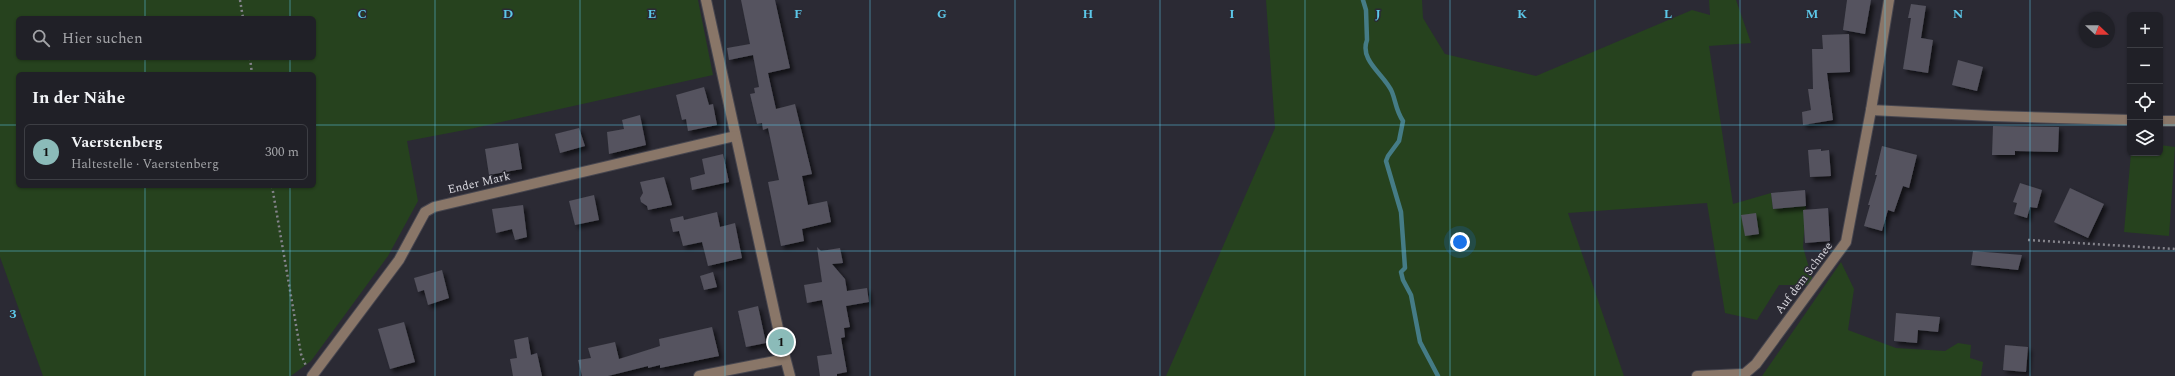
<!DOCTYPE html>
<html lang="de">
<head>
<meta charset="utf-8">
<style>
	:root { --surface:#202027; --page:#28282f; --text:#f1f3f6; --muted:#a2a3a7; --line:#3d3e44; --accent:#8bbbb9 }
	body { margin:0; font-family:Spectral,serif; background:var(--page); color:var(--text) }
	.controls { position:absolute; right:12px; top:12px; display:grid; overflow:hidden; border-radius:6px; box-shadow:0 1px 3px #0004 }
	.controls button { width:36px; height:36px; display:grid; place-items:center; padding:0; border:0; border-bottom:1px solid var(--line); background:var(--surface); color:var(--text); font:20px sans-serif }
	.compass { position:absolute; left:2079px; top:12px; width:36px; height:36px; border-radius:50%; background:var(--surface); box-shadow:0 1px 3px #0004; rotate:112deg }
	.you { position:absolute; left:1460px; top:242px; width:14px; height:14px; margin:-10px; border:3px solid #fff; border-radius:50%; background:#1a73e8; box-shadow:0 0 0 6px #1a73e833 }
	.badge { display:grid; place-items:center; width:26px; height:26px; border-radius:50%; background:var(--accent); color:#111; font-size:13px; font-weight:700 }
	.pin { position:absolute; translate:-50% -50%; border:2px solid #fff; box-shadow:0 1px 4px #0006 }
	.list { margin:0; padding:0; list-style:none }
	h2 { display:flex; justify-content:space-between; align-items:center; height:52px; margin:0; padding:0 16px; font-size:17px }
	h2 small { font-size:13px; font-weight:400; color:var(--muted) }
	.list li { display:grid; grid-template-columns:26px 1fr auto; gap:12px; align-items:center; box-sizing:border-box; height:56px; margin:0 8px 8px; padding:0 8px; border:1px solid var(--line); border-radius:6px }
	.list b { display:block; font-size:15px; white-space:nowrap }
	.list p { margin:0; font-size:13px; white-space:nowrap; color:var(--muted) }
	.list em { font-size:13px; font-style:normal; color:var(--muted) }
	.icon { flex:none; width:22px; height:22px; fill:none; stroke:currentColor; stroke-width:2; stroke-linecap:round; stroke-linejoin:round }
	.map { position:relative; flex:none; width:2175px; height:376px; overflow:hidden }
	.search { position:absolute; background:var(--surface); box-shadow:0 1px 3px #0004; left:16px; top:16px; width:300px; height:44px; display:flex; align-items:center; gap:10px; box-sizing:border-box; padding:0 14px; border-radius:6px; color:var(--muted); font-size:15px }
	.panel { position:absolute; background:var(--surface); box-shadow:0 1px 3px #0004; left:16px; top:72px; width:300px; height:116px; border-radius:6px }
	.map>svg:first-child { display:block }
	.green { fill:#26421e; fill-rule:evenodd }
	.lines { fill:none; stroke-linecap:round; stroke-linejoin:round }
	.stream { stroke:#457c86; stroke-width:4.5 }
	.building { fill:#54535e; filter:url(#shadow) }
	.minor-casing { stroke:#47464f; stroke-width:12 }
	.path { stroke:#85848c; stroke-width:2.5; stroke-dasharray:2 3; stroke-linecap:butt }
	.minor { stroke:#897668; stroke-width:10 }
	.grid { fill:none; stroke:#5cc7e8; stroke-width:1; stroke-opacity:0.55 }
	.labels { text-anchor:middle; dominant-baseline:central; stroke-width:3; stroke-linejoin:round; paint-order:stroke }
	.street-label { font-size:12px; fill:#d7d6dd; stroke:#2b2a34 }
	.grid-label { font-size:13px; text-anchor:middle; font-weight:bold; fill:#5cc7e8; stroke:#2b2a34; stroke-width:3; stroke-linejoin:round; paint-order:stroke }
</style>
</head>
<body>
<div class="map">
<svg width="2175" height="376" viewBox="0 0 2175 376">
	<defs>
		<filter id="shadow"><feDropShadow dx="3.5" dy="3.5" stdDeviation="2" flood-color="#0009"/></filter>
	</defs>
	<rect width="100%" height="100%" fill="#2b2a34"/>
	<g class="green">
		<path d="M0 0H698L713 75 470 129 407 141 418 201 388 256 311 361 291 376H43L0 257ZM18 18H314V58H18ZM18 74H314V186H18Z"/>
		<polygon points="1266,0 1422,0 1423,18 1445,54 1536,76 1692,10 1710,15 1709,0 1736,0 1751,43 1709,46 1733,204 1771,193 1773,209 1806,206 1803,247 1814,285 1779,285 1757,320 1725,313 1707,203 1568,213 1624,376 1166,376 1275,128"/>
		<polygon points="2160,145 2175,147 2169,236 2124,232 2131,153 2160,153"/>
		<polygon points="1841,262 1854,289 1848,330 1896,348 1945,351 1958,343 1971,345 1970,358 1983,362 1981,376 1762,376"/>
	</g>
	<g class="lines">
		<path class="stream" d="M1363 0 1366 10 1367 40C1359 61 1385 75 1392 92 1396 102 1396 111 1403 121L1399 141 1388 156 1386 161 1401 212 1405 268 1401 272 1403 280 1411 295 1420 342 1438 376"/>
	</g>
	<g class="building">
		<polygon points="741,0 775,0 790,68 768,73 776,109 795,104 812,174 802,176 808,205 827,201 831,222 802,229 804,241 781,246 768,182 779,180 768,128 763,130 762,123 757,124 750,94 755,93 754,88 759,87 753,55 729,60 727,48 750,44"/>
		<polygon points="1847,0 1871,0 1865,34 1843,30"/>
		<polygon points="1911,4 1926,6 1921,38 1933,40 1928,73 1903,69 1911,18 1908,18"/>
		<polygon points="1849,34 1850,72 1827,73 1833,120 1803,125 1802,112 1811,110 1808,89 1813,89 1812,49 1823,49 1822,35"/>
		<polygon points="1958,60 1983,67 1977,91 1952,85"/>
		<polygon points="704,87 709,105 713,104 717,125 688,131 686,119 682,120 676,95"/>
		<polygon points="640,115 646,145 609,154 607,132 624,129 622,120"/>
		<polygon points="1993,126 2059,127 2058,152 2015,151 2015,155 1992,155"/>
		<polygon points="579,128 585,146 560,153 555,134"/>
		<polygon points="518,143 522,169 489,175 485,149"/>
		<polygon points="1882,146 1917,155 1909,188 1903,186 1894,212 1888,210 1882,231 1864,226 1870,205 1868,205 1877,175 1875,175"/>
		<polygon points="1821,149 1821,151 1829,150 1831,176 1810,177 1808,150"/>
		<polygon points="723,154 729,182 692,190 690,178 705,174 702,159"/>
		<polygon points="664,177 672,205 648,210 647,206 641,202 640,198 643,193 640,182"/>
		<polygon points="2020,183 2042,190 2037,208 2030,207 2027,218 2014,214 2017,203 2013,202"/>
		<polygon points="2070,188 2104,204 2088,238 2054,222"/>
		<polygon points="1805,190 1806,206 1773,209 1771,193"/>
		<polygon points="594,195 599,220 575,225 569,201"/>
		<polygon points="523,205 527,237 515,240 512,229 496,233 492,209"/>
		<polygon points="1828,208 1830,241 1805,243 1803,210"/>
		<polygon points="717,212 720,227 735,223 742,258 708,266 702,242 683,246 679,231 673,232 670,219 683,216 684,220"/>
		<polygon points="1756,213 1759,234 1745,236 1741,215"/>
		<polygon points="817,247 821,251 840,248 843,263 832,264 845,279 847,291 867,288 869,302 846,306 850,327 844,328 845,337 841,338 847,372 837,374 837,376 820,376 817,356 832,354 822,300 807,303 804,285 822,282"/>
		<polygon points="1973,251 2022,255 2018,270 1971,265"/>
		<polygon points="442,270 449,298 428,305 424,290 418,292 414,278"/>
		<polygon points="713,272 717,287 704,290 700,276"/>
		<polygon points="758,306 766,343 746,347 738,311"/>
		<polygon points="1896,313 1940,317 1938,332 1918,330 1917,343 1894,341"/>
		<polygon points="404,322 415,362 390,369 378,329"/>
		<polygon points="712,327 719,356 660,368 660,365 648,368 648,366 608,376 582,376 578,360 591,358 588,348 615,342 619,359 660,346 659,339"/>
		<polygon points="528,337 531,355 537,353 542,376 513,376 510,359 517,358 514,340"/>
		<polygon points="2005,345 2028,347 2026,372 2003,370"/>
	</g>
	<g class="lines">
		<defs>
			<g id="minor">
				<polyline points="706,0 781,342 790,376"/>
				<polyline points="1871,110 1992,116 2130,120"/>
				<polyline points="2160,121 2175,121"/>
				<polyline points="312,376 399,260 425,212 434,207 735,136"/>
				<polyline points="699,376 785,359"/>
				<polyline points="1697,376 1743,374"/>
				<polyline points="1742,376 1756,364 1846,242 1871,110 1889,0"/>
			</g>
		</defs>
		<use href="#minor" class="minor-casing"/>
		<g class="path">
			<polyline points="240,0 243,18"/>
			<polyline points="250,58 252,74"/>
			<polyline points="272,186 301,354 306,366"/>
			<polyline points="2028,240 2175,249"/>
		</g>
		<use href="#minor" class="minor"/>
	</g>
	<path class="grid" d="M145 0V18M290 0V18M435 0V376M580 0V376M725 0V376M870 0V376M1015 0V376M1160 0V376M1305 0V376M1450 0V376M1595 0V376M1740 0V376M1885 0V376M2030 0V376M145 58V74M290 58V74M0 125H18M314 125H2130M2160 125H2175M145 186V376M290 186V376M0 251H2175"/>
	<g class="labels">
		<g class="street-label">
			<text transform="translate(479 183) rotate(-13)">Ender Mark</text>
			<text transform="translate(1804 278) rotate(-53)">Auf dem Schnee</text>
		</g>
	</g>
	<g class="grid-label">
		<text x="362" y="18">C</text>
		<text x="508" y="18">D</text>
		<text x="652" y="18">E</text>
		<text x="798" y="18">F</text>
		<text x="942" y="18">G</text>
		<text x="1088" y="18">H</text>
		<text x="1232" y="18">I</text>
		<text x="1378" y="18">J</text>
		<text x="1522" y="18">K</text>
		<text x="1668" y="18">L</text>
		<text x="1812" y="18">M</text>
		<text x="1958" y="18">N</text>
		<text x="13" y="318">3</text>
	</g>
</svg>
<div class="controls">
<button>+</button>
<button>−</button>
<button><svg class="icon" aria-label="locate" viewBox="0 0 24 24"><circle cx="12" cy="12" r="6"/><path d="M12 2v4M12 18v4M2 12h4M18 12h4"/></svg></button>
<button><svg class="icon" aria-label="layers" viewBox="0 0 24 24"><path d="M12 4l9 5-9 5-9-5zM3 14l9 5 9-5"/></svg></button>
</div>
<svg class="compass" viewBox="-18 -18 36 36"><path d="M0-13l5 13h-10z" fill="#e53935"/><path d="M0 13l5-13h-10z" fill="#a2a3a7"/></svg>
<div class="you"></div>
<div class="pin badge" style="left:781px;top:342px">1</div>
<div class="search"><svg class="icon" aria-label="search" viewBox="0 0 24 24"><circle cx="10" cy="10" r="6"/><path d="M15 15l6 6"/></svg>Hier suchen</div>
<section class="panel">
<h2>In der Nähe<small></small></h2>
<ul class="list">
<li><span class="badge">1</span><div><b>Vaerstenberg</b><p>Haltestelle · Vaerstenberg</p></div><em>300 m</em></li>
</ul>
</section>
</div>
</body>
</html>
